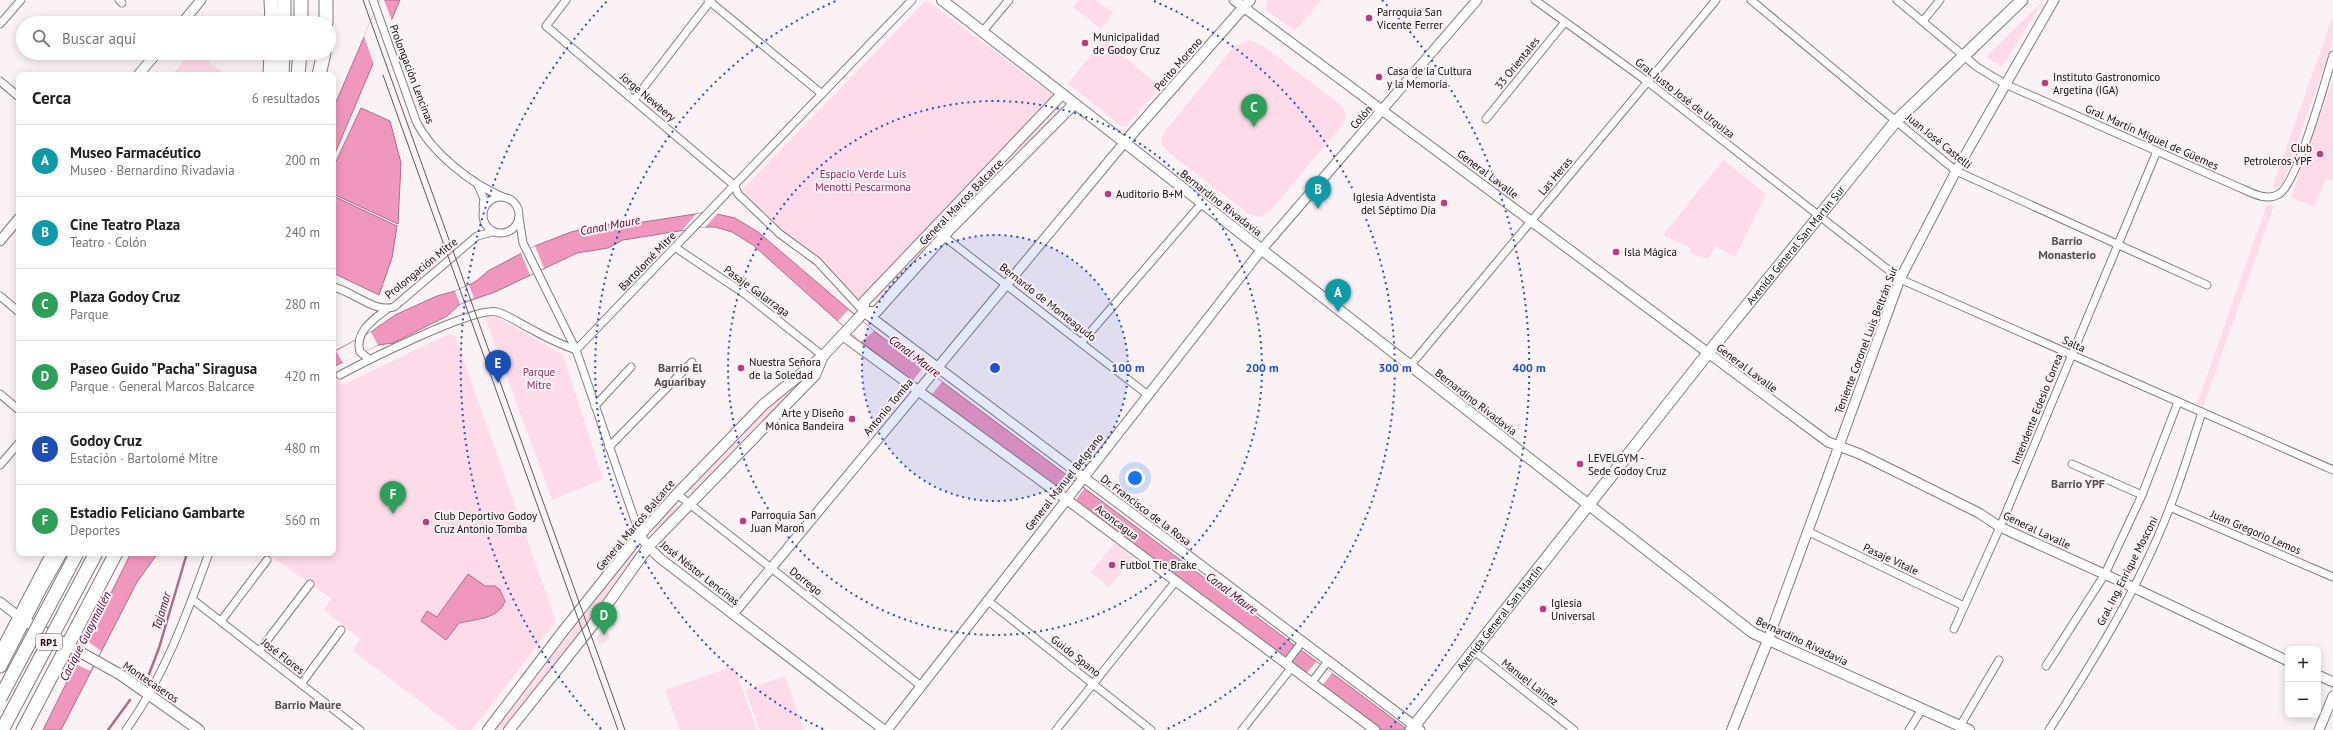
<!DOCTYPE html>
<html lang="es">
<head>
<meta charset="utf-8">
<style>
	:root { --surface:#fff; --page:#f2f2f2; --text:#202124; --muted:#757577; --line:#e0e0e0; --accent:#be3a7e }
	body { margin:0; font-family:"PT Sans",sans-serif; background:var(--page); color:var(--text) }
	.controls { position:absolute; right:12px; bottom:12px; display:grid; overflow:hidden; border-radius:8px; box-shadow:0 2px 10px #0003 }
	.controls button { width:36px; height:36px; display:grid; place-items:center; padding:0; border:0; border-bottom:1px solid var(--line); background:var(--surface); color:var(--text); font:20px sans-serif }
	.you { position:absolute; left:1135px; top:478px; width:14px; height:14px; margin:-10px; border:3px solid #fff; border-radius:50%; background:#1a73e8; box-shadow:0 0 0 6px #1a73e833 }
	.badge { display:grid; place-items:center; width:26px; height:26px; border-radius:50%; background:var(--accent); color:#fff; font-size:13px; font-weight:700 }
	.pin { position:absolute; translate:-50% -33px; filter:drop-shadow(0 1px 2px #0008) }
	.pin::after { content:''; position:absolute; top:21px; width:14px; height:12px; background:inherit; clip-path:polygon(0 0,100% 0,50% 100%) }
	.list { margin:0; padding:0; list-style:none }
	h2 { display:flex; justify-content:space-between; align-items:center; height:52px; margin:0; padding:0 16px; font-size:17px }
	h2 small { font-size:13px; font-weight:400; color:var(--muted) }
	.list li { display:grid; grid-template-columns:26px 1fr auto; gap:12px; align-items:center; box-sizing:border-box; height:72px; padding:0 16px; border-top:1px solid var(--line) }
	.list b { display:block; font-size:15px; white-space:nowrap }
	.list p { margin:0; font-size:13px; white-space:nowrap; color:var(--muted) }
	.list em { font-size:13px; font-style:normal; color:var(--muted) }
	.icon { flex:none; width:22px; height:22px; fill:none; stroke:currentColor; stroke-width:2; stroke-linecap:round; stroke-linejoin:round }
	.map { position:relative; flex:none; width:2333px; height:730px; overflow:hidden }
	.search { position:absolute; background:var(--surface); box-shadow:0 2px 10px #0003; left:16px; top:16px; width:320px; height:44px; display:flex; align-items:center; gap:10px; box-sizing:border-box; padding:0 14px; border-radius:22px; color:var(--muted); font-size:15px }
	.panel { position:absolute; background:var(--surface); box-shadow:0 2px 10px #0003; left:16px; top:72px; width:320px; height:484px; border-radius:8px }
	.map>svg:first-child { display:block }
	.green { fill:#fedbe9 }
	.water { fill:#f097bd; stroke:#ac6d88 }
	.pier { fill:#fbf2f5 }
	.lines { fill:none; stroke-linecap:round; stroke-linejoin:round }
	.stream { stroke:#ac6d88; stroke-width:2.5 }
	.minor-casing { stroke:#837b7e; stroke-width:9 }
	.tertiary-casing { stroke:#837b7e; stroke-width:11 }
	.secondary-casing { stroke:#837b7e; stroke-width:12 }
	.primary-casing { stroke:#837b7e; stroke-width:13 }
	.motorway-casing { stroke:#837b7e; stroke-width:15 }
	.minor { stroke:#fff; stroke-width:7 }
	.tertiary { stroke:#fff; stroke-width:9 }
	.secondary { stroke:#fff; stroke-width:10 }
	.primary { stroke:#fff; stroke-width:11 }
	.motorway { stroke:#fff; stroke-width:13 }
	.tram { stroke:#5d585b; stroke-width:1 }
	.motorway-bridge-casing { stroke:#837b7e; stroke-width:15; stroke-linecap:butt }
	.motorway-bridge { stroke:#fff; stroke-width:13 }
	.ring { fill:none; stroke:#1d4ed8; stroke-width:2; stroke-dasharray:2 4 }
	.poi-dot { fill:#be3a7e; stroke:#fbf2f5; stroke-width:1.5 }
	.labels { text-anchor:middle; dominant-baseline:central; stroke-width:4; stroke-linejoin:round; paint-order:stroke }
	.shield { fill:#fbf2f5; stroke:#565153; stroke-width:1 }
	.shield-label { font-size:10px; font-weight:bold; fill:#0f0c0e }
	.poi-label { font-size:11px; fill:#0f0c0e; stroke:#fbf2f5; text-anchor:start }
	.street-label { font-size:11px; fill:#0f0c0e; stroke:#fbf2f5 }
	.park-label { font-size:11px; fill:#902a5e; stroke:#fbf2f5 }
	.water-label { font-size:12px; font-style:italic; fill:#51012f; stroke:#fbf2f5 }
	.neighbourhood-label { font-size:12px; font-weight:bold; fill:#554d50; stroke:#fbf2f5 }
	.centre { fill:#1d4ed8; stroke:#fbf2f5; stroke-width:2 }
	.ring-label { font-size:12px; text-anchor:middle; font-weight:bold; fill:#1d4ed8; stroke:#fbf2f5; stroke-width:4; stroke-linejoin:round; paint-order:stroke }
</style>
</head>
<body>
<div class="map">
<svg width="2333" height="730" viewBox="0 0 2333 730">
	<rect width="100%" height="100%" fill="#fbf2f5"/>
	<g class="green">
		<polygon points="926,0 1053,95 855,303 838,284 738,194"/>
		<polygon points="1078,0 1096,0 1113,13 1101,29 1073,7"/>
		<polygon points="1268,0 1321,0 1295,31 1265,9"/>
		<polygon points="2044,0 2002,67 1986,57"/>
		<polygon points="2333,16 2333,42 2283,183 2278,187 2272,188"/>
		<polygon points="1104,40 1160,87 1126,126 1121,126 1068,83"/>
		<polygon points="1248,40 1263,46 1341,105 1346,114 1343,124 1270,211 1259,217 1249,214 1172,155 1164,148 1161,141 1165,131 1234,47"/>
		<polygon points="191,53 199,53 225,75 172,75"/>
		<polygon points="2333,80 2333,181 2326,178 2314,207 2291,197"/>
		<polygon points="1059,105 1063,108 944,228 941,226"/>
		<polygon points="1723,160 1766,194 1735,257 1715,246 1708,259 1689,253 1691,248 1663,235"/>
		<polygon points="2267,204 2274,206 2203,407 2197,404"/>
		<polygon points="934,234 936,237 880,299 874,303 877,296"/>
		<polygon points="485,317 497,317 563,355 603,479 552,500"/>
		<polygon points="449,334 455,336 556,621 472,730 458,730 353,651 360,639 324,610 331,598 266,553 333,553 333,370 342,385"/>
		<polygon points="804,376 806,378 692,493 688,489 764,411"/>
		<polygon points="675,504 679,507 655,533 651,530"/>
		<polygon points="1115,543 1133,558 1109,587 1091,572"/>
		<polygon points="635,550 637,555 605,601 506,730 495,730"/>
		<polygon points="609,622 607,632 610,638 599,645 597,638"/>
		<polygon points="734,666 757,730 680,730 665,690"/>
		<polygon points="785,676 804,730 760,730 745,690"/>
	</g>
	<g class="water">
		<polygon points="380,0 400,0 333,158 333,109"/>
		<polygon points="361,108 390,121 401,163 398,224 333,194 333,168"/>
		<polygon points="333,196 397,226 392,258 379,295 333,273"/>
		<polygon points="708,212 735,218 758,232 874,331 1408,730 1382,730 861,342 753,245 732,232 715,227 704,227 623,240 608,248 577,253 495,292 460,304 447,316 393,343 378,345 333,367 333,352 371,332 395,315 437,296 455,291 475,282 488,271 535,246 571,232 591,227 605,224 618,226"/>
		<polygon points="131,553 158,553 137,582 61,730 43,730"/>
		<path d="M468 574 485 586H495L500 590 505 601C499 619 476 619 459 623L446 640 421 621 427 611 437 617Z"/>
	</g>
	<g class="pier">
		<polygon points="380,0 384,0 392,21 374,65 364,36"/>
		<polygon points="708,212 718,213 705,227 682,230 696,214"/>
		<polygon points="535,246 544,268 530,275 521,253"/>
		<polygon points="469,285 474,298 460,304 455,291"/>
		<polygon points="848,310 874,331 861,342 838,321"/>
		<polygon points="371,332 378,345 343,363 336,351"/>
		<polygon points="923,368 942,382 932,394 913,380"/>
		<polygon points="1071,479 1084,489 1075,501 1062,491"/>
		<polygon points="86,640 101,651 90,671 74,663"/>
		<polygon points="1316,662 1332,673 1322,686 1306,674"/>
	</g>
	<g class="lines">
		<g class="stream">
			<polyline points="149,674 159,648 187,553"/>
			<polyline points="108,730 130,700"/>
		</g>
		<defs>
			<g id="minor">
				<polyline points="119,0 122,3"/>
				<path d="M373 0 416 121C431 152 471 184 503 197"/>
				<polyline points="566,0 546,26 735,186 738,194 780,234 817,261 864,312"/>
				<polyline points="708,0 822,94"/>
				<polyline points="1535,0 1648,82 1900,279 2333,470"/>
				<polyline points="1751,0 1956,171 2207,285"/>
				<path d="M1897 0 1977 67 2005 84 2238 187C2250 192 2266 202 2279 194 2297 184 2326 79 2333 55"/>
				<polyline points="1923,21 1940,0"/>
				<polyline points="0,24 21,0"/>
				<polyline points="983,31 1009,0"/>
				<polyline points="0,81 19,97"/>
				<polyline points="634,100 711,0"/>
				<polyline points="1486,119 1565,22"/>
				<polyline points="478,185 484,199 483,207"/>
				<circle cx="501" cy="215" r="18"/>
				<polyline points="519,218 523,243 576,350 640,535"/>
				<polyline points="933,228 1148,395"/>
				<polyline points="676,248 745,294 823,356"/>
				<path d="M333 287C353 291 373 313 394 307L477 236 493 232"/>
				<polyline points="0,296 19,312"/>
				<polyline points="1081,343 1202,203"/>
				<polyline points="576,350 912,0"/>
				<path d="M369 359 360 352C354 332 374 319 387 309"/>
				<polyline points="1410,366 1716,0"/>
				<path d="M340 375C364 362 475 306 497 312 508 315 519 323 529 328 545 337 560 344 576 350"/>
				<polyline points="0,394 19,410"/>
				<polyline points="595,406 631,367"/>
				<polyline points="609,447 692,362"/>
				<polyline points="2072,464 2142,495"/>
				<polyline points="0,465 19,443"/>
				<polyline points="677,494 921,686"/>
				<polyline points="2170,507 2333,577"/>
				<polyline points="1809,532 1964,606"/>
				<polyline points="192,599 360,730"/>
				<polyline points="987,600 1151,730"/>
				<polyline points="221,621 267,560"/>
				<polyline points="1954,629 2000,527 2157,151"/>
				<polyline points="0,649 50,553"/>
				<polyline points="259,651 310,584"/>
				<polyline points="1474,651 1574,730"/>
				<polyline points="1286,663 1302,642"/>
				<polyline points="2046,666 2105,574 2142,495 2178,402"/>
				<polyline points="1312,682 1328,661"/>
				<polyline points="301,684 341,630"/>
				<polyline points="1960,726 1999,660"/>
				<path d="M126 730C164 677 187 614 209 553"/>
				<polyline points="1056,730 1176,581"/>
				<polyline points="1242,730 1292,667"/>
				<polyline points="1909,730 1922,709"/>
				<path d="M2049 730C2095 659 2140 586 2170 507 2182 476 2192 444 2202 412"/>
			</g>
			<g id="tertiary">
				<polyline points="1234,0 1828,442 1860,454 1979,513 2000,527 2124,583 2288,661"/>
				<polyline points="182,23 201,0"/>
				<polyline points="138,75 157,53"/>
				<polyline points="0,241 19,218"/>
				<polyline points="864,312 1420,730"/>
				<polyline points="842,335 1066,499 1375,730"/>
				<polyline points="640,535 648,547 661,559 884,730"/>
				<polyline points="0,602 23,620"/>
				<polyline points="733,614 1124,143"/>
				<polyline points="1768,640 1900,279 1956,171 2054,0"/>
				<polyline points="2318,675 2333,682"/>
				<polyline points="887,730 1262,249 1477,0"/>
				<polyline points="2319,730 2333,696"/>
			</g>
			<g id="secondary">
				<polyline points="942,0 1753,633 1969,730"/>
				<polyline points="1124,143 1250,0"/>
				<polyline points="864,312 876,312 951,228 1074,104"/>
				<polyline points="23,620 121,675 199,730"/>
				<polyline points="488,730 564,630 640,535 677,494 764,404 823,356 864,312 864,302 1062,94"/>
				<polyline points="509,730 592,626 648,547 815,375 823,356"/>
				<polyline points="1732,730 1768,640"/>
			</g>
			<g id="primary">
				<path id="s1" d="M1411 730 1701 362 1896 121 2022 0"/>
			</g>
			<g id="motorway">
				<polyline points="271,0 272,23"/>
				<polyline points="284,0 284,23"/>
				<polyline points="301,0 301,23"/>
				<polyline points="326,0 326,23"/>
				<polyline points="270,75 271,53"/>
				<polyline points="282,75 283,53"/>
				<polyline points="298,75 300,53"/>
				<polyline points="319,75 324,53"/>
				<polyline points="0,666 39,590 60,553"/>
				<polyline points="23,730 116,553"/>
			</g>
		</defs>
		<use href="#minor" class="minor-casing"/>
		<use href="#tertiary" class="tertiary-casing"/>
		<use href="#secondary" class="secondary-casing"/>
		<use href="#primary" class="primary-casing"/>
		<use href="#motorway" class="motorway-casing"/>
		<use href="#minor" class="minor"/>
		<use href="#tertiary" class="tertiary"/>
		<use href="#secondary" class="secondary"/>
		<use href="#primary" class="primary"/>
		<use href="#motorway" class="motorway"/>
		<g class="tram">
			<polyline points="363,0 625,730"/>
			<polyline points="383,75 618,730"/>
		</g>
		<defs>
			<g id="motorway-bridge">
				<polyline points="0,698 77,553"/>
				<polyline points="2,730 96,553"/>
			</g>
		</defs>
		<use href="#motorway-bridge" class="motorway-bridge-casing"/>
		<use href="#motorway-bridge" class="motorway-bridge"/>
	</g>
	<circle cx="995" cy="368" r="133" fill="#1d4ed8" fill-opacity=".12"/>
	<g class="ring">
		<circle cx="995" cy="368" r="133"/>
		<circle cx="995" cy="368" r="267"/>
		<path d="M823 729A400 400 0 0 1 836 1M1154 1A400 400 0 0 1 1167 729"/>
		<path d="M601 729A534 534 0 0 1 608 0M1382 0A534 534 0 0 1 1389 729"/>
	</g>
	<g class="poi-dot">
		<circle cx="1369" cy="18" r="4"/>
		<circle cx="1085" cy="43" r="4"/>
		<circle cx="1379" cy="77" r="4"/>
		<circle cx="2045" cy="83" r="4"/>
		<circle cx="2320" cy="154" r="4"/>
		<circle cx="1108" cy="194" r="4"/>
		<circle cx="1444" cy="203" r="4"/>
		<circle cx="1616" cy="252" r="4"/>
		<circle cx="741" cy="368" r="4"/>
		<circle cx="852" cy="419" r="4"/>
		<circle cx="1580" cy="464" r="4"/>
		<circle cx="743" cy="521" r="4"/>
		<circle cx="426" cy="522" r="4"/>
		<circle cx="1112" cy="565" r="4"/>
		<circle cx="1543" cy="609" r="4"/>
	</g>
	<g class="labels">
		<rect class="shield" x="36" y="634" width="26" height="16" rx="3"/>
		<g class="shield-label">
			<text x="49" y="642">RP1</text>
		</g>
		<g class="poi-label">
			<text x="1377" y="12">Parroquia San<tspan x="1377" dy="13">Vicente Ferrer</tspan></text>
			<text x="1093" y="37">Municipalidad<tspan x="1093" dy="13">de Godoy Cruz</tspan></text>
			<text x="1387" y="71">Casa de la Cultura<tspan x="1387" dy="13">y la Memoria</tspan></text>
			<text x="2053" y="77">Instituto Gastronomico<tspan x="2053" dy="13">Argetina (IGA)</tspan></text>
			<text x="2312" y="148" text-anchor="end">Club<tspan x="2312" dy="13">Petroleros YPF</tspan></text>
			<text x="1116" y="194">Auditorio B+M</text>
			<text x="1436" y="197" text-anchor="end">Iglesia Adventista<tspan x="1436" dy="13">del Séptimo Día</tspan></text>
			<text x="1624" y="252">Isla Mágica</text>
			<text x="749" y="362">Nuestra Señora<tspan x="749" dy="13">de la Soledad</tspan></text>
			<text x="844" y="413" text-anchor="end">Arte y Diseño<tspan x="844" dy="13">Mónica Bandeira</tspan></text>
			<text x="1588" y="458">LEVELGYM -<tspan x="1588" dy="13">Sede Godoy Cruz</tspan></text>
			<text x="751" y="515">Parroquia San<tspan x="751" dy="13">Juan Maron</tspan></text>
			<text x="434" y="516">Club Deportivo Godoy<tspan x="434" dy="13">Cruz Antonio Tomba</tspan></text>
			<text x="1120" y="565">Futbol Tie Brake</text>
			<text x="1551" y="603">Iglesia<tspan x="1551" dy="13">Universal</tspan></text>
		</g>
		<g class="street-label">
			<text transform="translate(1517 63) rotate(-51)">33 Orientales</text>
			<text transform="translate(1178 64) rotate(-49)">Perito Moreno</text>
			<text transform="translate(412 74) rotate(69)">Prolongación Lencinas</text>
			<text transform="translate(648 97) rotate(40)">Jorge Newbery</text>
			<text transform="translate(1685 98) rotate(38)">Gral. Justo José de Urquiza</text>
			<text transform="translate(1361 117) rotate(-49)">Colón</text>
			<text transform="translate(2152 137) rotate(24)">Gral. Martín Miguel de Güemes</text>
			<text transform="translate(1939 141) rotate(39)">Juan José Castelli</text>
			<text transform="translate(1488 174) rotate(37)">General Lavalle</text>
			<text transform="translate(1555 176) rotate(-50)">Las Heras</text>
			<text transform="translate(961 202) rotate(-46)">General Marcos Balcarce</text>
			<text transform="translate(1221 203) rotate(38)">Bernardino Rivadavia</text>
			<text stroke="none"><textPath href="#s1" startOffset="619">Avenida General San Martín Sur</textPath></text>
			<text transform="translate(647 261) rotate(-46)">Bartolomé Mitre</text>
			<text transform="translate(421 268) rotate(-39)">Prolongación Mitre</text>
			<text transform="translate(757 291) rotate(36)">Pasaje Galarraga</text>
			<text transform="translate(1048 302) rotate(38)">Bernardo de Monteagudo</text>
			<text transform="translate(1866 340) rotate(-69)">Teniente Coronel Luis Beltrán Sur</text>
			<text transform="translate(2074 344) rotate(24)">Salta</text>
			<text transform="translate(1747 368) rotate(37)">General Lavalle</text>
			<text transform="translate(1476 402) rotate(38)">Bernardino Rivadavia</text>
			<text transform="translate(888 407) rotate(-50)">Antonio Tomba</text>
			<text transform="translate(2037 409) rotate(-68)">Intendente Edesio Correa</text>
			<text transform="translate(1064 482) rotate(-52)">General Manuel Belgrano</text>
			<text transform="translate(1146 510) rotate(37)">Dr. Francisco de la Rosa</text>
			<text transform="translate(1117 522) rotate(37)">Aconcagua</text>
			<text transform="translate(635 525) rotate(-50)">General Marcos Balcarce</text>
			<text transform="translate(2037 530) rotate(25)">General Lavalle</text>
			<text transform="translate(2256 532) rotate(23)">Juan Gregorio Lemos</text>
			<text transform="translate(1891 559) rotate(25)">Pasaje Vitale</text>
			<text transform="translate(2127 571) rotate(-63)">Gral. Ing. Enrique Mosconi</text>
			<text transform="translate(700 573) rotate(38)">José Néstor Lencinas</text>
			<text transform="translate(806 581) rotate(38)">Dorrego</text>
			<text stroke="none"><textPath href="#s1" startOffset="143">Avenida General San Martín</textPath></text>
			<text transform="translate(1802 641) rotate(25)">Bernardino Rivadavia</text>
			<text transform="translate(283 656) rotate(38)">José Flores</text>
			<text transform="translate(1076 656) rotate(38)">Guido Spano</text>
			<text transform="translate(151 682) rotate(34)">Montecaseros</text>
			<text transform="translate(1530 682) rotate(38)">Manuel Lainez</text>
		</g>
		<g class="park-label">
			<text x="863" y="174">Espacio Verde Luis<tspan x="863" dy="13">Menotti Pescarmona</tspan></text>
			<text x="539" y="372">Parque<tspan x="539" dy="13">Mitre</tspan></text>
		</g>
		<g class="water-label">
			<text transform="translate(610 225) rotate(-11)">Canal Maure</text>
			<text transform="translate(915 356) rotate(37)">Canal Maure</text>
			<text transform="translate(1232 593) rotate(37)">Canal Maure</text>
			<text transform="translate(161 611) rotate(-73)">Tajamar</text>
			<text transform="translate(85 636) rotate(-63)">Cacique Guaymallén</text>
		</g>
		<g class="neighbourhood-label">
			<text x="2067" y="240">Barrio<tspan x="2067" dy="14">Monasterio</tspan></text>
			<text x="680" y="367">Barrio El<tspan x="680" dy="14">Aguaribay</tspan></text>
			<text x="2078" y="483">Barrio YPF</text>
			<text x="308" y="704">Barrio Maure</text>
		</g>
	</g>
	<circle cx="995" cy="368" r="6" class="centre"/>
	<g class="ring-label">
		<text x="1128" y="372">100 m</text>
		<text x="1262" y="372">200 m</text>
		<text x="1395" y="372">300 m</text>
		<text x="1529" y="372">400 m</text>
	</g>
</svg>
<div class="controls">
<button>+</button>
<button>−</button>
</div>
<div class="you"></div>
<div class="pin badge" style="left:1338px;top:312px;background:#0f9aa8">A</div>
<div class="pin badge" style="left:1318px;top:209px;background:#0f9aa8">B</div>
<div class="pin badge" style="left:1254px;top:127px;background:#2e9e5b">C</div>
<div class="pin badge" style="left:604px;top:635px;background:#2e9e5b">D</div>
<div class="pin badge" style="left:498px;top:383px;background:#1a4fb4">E</div>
<div class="pin badge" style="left:393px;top:514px;background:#2e9e5b">F</div>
<div class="search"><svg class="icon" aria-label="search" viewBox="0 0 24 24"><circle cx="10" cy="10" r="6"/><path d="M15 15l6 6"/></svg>Buscar aquí</div>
<section class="panel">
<h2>Cerca<small>6 resultados</small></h2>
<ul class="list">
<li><span class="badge" style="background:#0f9aa8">A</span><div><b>Museo Farmacéutico</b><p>Museo · Bernardino Rivadavia</p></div><em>200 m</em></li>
<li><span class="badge" style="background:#0f9aa8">B</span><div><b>Cine Teatro Plaza</b><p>Teatro · Colón</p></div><em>240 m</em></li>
<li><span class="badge" style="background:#2e9e5b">C</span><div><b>Plaza Godoy Cruz</b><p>Parque</p></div><em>280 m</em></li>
<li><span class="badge" style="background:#2e9e5b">D</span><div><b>Paseo Guido &quot;Pacha&quot; Siragusa</b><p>Parque · General Marcos Balcarce</p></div><em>420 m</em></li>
<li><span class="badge" style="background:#1a4fb4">E</span><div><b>Godoy Cruz</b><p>Estación · Bartolomé Mitre</p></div><em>480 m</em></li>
<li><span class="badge" style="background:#2e9e5b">F</span><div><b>Estadio Feliciano Gambarte</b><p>Deportes</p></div><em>560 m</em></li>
</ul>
</section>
</div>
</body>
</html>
